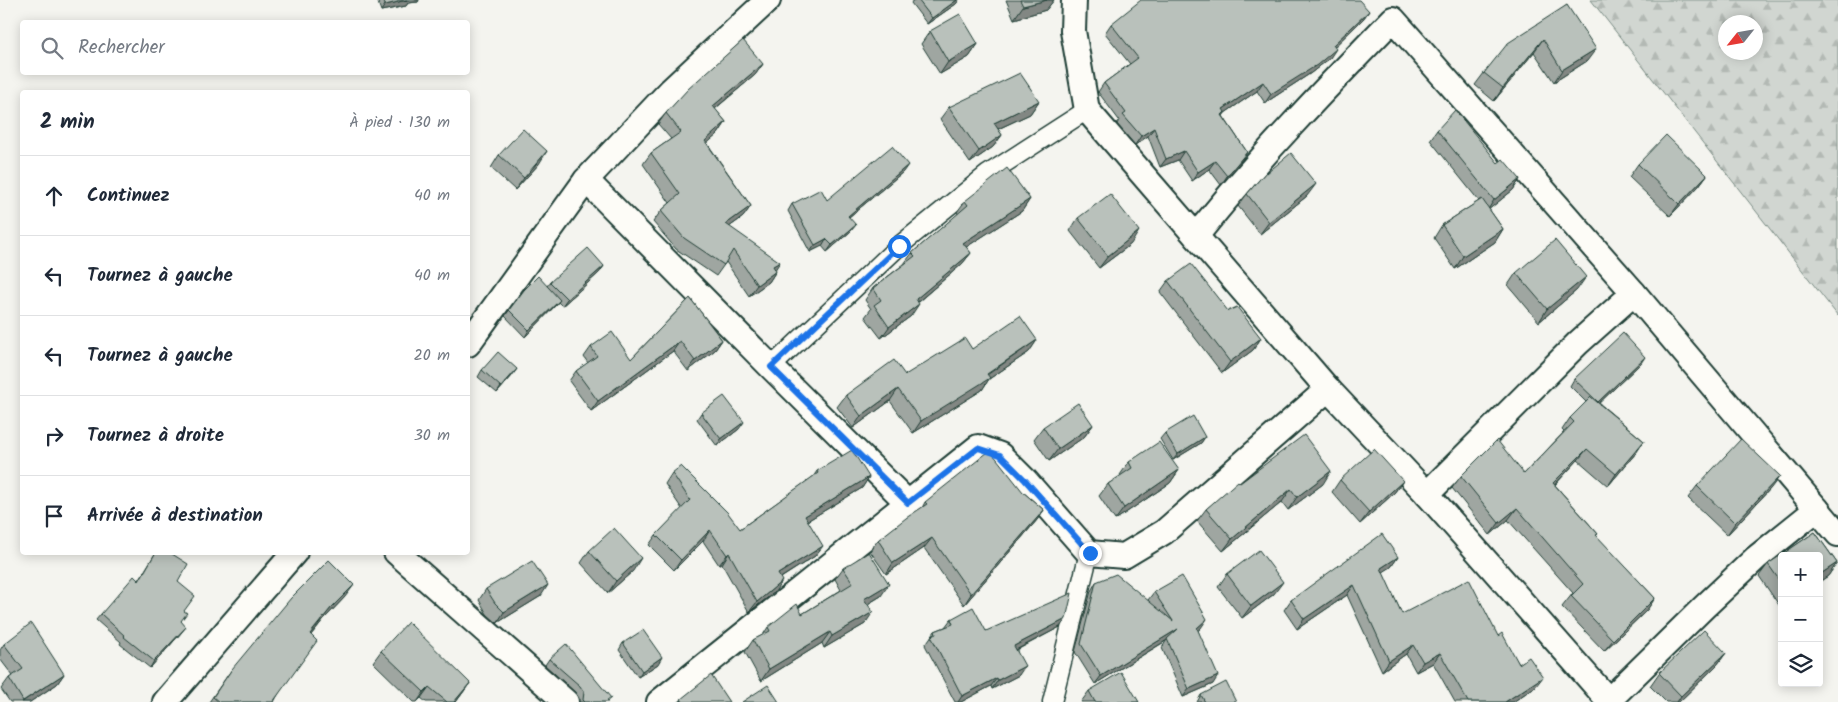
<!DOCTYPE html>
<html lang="fr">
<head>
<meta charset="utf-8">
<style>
	:root { --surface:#fff; --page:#f6f6f7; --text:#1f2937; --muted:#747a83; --line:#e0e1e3 }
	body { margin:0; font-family:Kalam,sans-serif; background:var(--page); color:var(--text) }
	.controls { position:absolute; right:15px; bottom:15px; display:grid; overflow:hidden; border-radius:5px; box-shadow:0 2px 12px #0003 }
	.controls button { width:45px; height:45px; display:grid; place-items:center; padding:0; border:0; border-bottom:1px solid var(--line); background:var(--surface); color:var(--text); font:25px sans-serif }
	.compass { position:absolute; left:1718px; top:15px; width:45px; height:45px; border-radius:50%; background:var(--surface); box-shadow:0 2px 12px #0003; rotate:239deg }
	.stop { position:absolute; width:15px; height:15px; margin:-11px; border:4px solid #1a73e8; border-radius:50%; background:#fff }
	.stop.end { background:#1a73e8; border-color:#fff; box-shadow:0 1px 5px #0008 }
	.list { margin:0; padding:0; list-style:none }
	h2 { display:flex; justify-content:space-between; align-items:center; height:65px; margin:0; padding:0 20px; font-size:21px }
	h2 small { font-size:16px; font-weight:400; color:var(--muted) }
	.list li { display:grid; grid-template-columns:32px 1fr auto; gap:15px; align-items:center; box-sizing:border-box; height:80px; padding:0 20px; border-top:1px solid var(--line) }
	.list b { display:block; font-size:19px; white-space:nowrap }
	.list em { font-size:16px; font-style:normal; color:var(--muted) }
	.icon { flex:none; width:28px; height:28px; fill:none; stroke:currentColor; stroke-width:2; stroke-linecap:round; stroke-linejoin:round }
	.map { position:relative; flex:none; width:1838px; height:702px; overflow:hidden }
	.search { position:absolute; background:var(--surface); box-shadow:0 2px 12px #0003; left:20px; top:20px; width:450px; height:55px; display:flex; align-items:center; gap:12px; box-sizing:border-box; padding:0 18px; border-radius:5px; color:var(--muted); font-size:19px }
	.panel { position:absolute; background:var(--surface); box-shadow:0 2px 12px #0003; left:20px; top:90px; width:450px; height:465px; border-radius:5px }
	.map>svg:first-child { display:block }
	.forest { fill:url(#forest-firs); stroke:#788a82; fill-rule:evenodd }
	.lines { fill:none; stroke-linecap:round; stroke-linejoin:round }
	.pedestrian-casing { stroke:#1f3d34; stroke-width:21 }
	.minor-casing { stroke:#1f3d34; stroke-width:28 }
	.pedestrian { stroke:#fdfcf7; stroke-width:18 }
	.minor { stroke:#fdfcf7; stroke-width:24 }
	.wall { fill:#9fa6a1; stroke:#1f3d34 }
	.shaded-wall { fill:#828783; stroke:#1f3d34 }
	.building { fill:#b9c1bb; stroke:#1f3d34 }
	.route { stroke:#1a73e8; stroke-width:6 }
</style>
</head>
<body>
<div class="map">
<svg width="1838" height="702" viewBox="0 0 1838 702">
	<defs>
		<pattern id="forest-firs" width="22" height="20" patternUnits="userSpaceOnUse" patternTransform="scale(1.25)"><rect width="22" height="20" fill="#d1d6d1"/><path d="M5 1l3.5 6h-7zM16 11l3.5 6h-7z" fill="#b3b9b4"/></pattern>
	</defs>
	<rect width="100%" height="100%" fill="#f4f4ef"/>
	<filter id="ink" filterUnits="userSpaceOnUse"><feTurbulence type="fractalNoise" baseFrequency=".02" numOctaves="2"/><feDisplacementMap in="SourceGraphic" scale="10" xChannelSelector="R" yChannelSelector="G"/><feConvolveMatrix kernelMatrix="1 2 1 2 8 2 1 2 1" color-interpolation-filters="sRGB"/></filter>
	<g filter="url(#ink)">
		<path class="forest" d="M1591 0H1838V316ZM1726 22H1756V52H1726Z"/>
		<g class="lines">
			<defs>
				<g id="pedestrian">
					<polyline points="771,367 899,246 988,174 1087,110"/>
					<polyline points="1052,702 1089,553"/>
				</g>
				<g id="minor">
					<polyline points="1074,0 1073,31 1087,110 1328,389 1427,494 1610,702"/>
					<polyline points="586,180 771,367 908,503"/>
					<path d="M1196 236C1257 159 1325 89 1393 19L1634 293 1838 534"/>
					<polyline points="468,344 586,180 671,90 768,0"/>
					<polyline points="1427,494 1578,343 1634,293"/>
					<polyline points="396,552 566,702"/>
					<polyline points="1608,701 1704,607 1756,558 1817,509"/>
					<polyline points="165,702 295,552"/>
					<polyline points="659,702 978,447 1000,455 1025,480 1089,553 1124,556 1164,532 1328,389"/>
				</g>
			</defs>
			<use href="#pedestrian" class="pedestrian-casing"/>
			<use href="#minor" class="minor-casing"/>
			<use href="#pedestrian" class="pedestrian"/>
			<use href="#minor" class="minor"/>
		</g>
		<g class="wall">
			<polygon points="377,0 419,0 418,2 408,3 406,6 381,11"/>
			<polygon points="913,0 959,0 956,4 927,24 911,3"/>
			<polygon points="1006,0 1054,0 1046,10 1014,19"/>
			<polygon points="1567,5 1587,61 1554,82 1534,52 1494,101 1475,85 1484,73"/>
			<polygon points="1369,11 1363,19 1334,47 1330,58 1311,73 1265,103 1257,91 1225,113 1223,116 1247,152 1241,161 1221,185 1209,169 1192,181 1178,160 1160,167 1148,136 1135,145 1117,124 1119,120 1098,92 1104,83 1130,64 1105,33 1111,24"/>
			<polygon points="930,31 978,44 969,57 940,74 921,44"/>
			<polygon points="763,64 755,75 715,109 726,122 718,134 707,143 751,206 743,217 729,227 776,271 769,282 749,296 726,262 716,276 676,249 653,222 661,211 670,203 643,164 651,153 671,139 658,124 666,113"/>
			<polygon points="1039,101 1030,114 998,129 1002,135 993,147 970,163 940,119 949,107"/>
			<polygon points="1437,130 1498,163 1520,179 1513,190 1489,209 1503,229 1495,242 1455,269 1434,238 1442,225 1479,201 1430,140"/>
			<polygon points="499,155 539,164 515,190 491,168"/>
			<polygon points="1638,164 1707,175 1698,187 1670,216 1629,177"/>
			<polygon points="903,172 849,217 851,231 827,252 822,246 810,252 788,211 792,204 827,200"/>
			<polygon points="1267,173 1307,196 1260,234 1238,206 1247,194"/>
			<polygon points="1030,199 1022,211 966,247 971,253 962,264 918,302 911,316 881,338 865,317 871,309 865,300 873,288 904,264 912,253 958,214 957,212 965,201"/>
			<polygon points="1078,218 1131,244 1099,268 1070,231"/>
			<polygon points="604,266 599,273 562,306 558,302 555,306 525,337 505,316 524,290 547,286 550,282"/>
			<polygon points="1516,273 1577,290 1539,322 1508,285"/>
			<polygon points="1168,281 1228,311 1261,338 1253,350 1222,373 1160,292"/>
			<polygon points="690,298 722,340 715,350 688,371 673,351 591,411 569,381 576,371 588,363 584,357 591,347 631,359"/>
			<polygon points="1037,340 1029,352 989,379 982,390 913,433 890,401 853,428 837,407 846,395 905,375 972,349"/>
			<polygon points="1641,363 1599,403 1644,441 1636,453 1608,486 1578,460 1555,485 1598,534 1596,536 1655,598 1647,610 1604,651 1562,607 1573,593 1508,520 1490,535 1452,488 1461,476 1524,474 1564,432 1562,430 1570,418 1586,402 1570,386 1574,379"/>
			<polygon points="482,370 512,376 497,393 478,377"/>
			<polygon points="701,413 739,429 717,446 697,419"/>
			<polygon points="1093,425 1084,437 1049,461 1034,439 1043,427"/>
			<polygon points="1165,433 1205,437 1201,443 1173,460 1160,439"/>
			<polygon points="1129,462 1179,470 1170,483 1115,520 1099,496 1108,484 1121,476 1120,475"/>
			<polygon points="817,471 869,477 862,488 807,521 815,556 781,578 775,592 749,612 722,564 719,565 703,541 674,570 649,545 656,535 682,509 665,484 672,473 740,529 813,477"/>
			<polygon points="1340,480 1403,481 1394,493 1360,524 1332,492"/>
			<polygon points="1240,483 1323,484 1288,510 1282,502 1223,551 1197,521 1206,509"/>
			<polygon points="1697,486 1771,488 1727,535 1688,498"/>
			<polygon points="1023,492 1044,510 1037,520 964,605 924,548 886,574 870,551 878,540 922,508 925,502"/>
			<polygon points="1815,532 1837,563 1828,576 1819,582 1819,556 1782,556 1781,608 1759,576 1768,564"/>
			<polygon points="589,551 633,571 608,593 581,563"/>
			<polygon points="156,552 169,552 178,582 184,612 181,621 181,633 150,668 120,644 121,642 96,620 101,614 139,580"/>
			<polygon points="1398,557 1391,567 1382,572 1402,614 1498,636 1536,686 1513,702 1455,702 1433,663 1416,672 1406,654 1382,671 1347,595 1297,629 1284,610 1291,600"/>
			<polygon points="843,568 881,596 868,604 865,624 824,648 822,643 761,681 745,652 753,640 763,635 768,627 802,614 841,590 835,579"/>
			<polygon points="1227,574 1274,594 1242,618 1218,587"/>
			<polygon points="1096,582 1149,601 1148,600 1154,592 1201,628 1198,630 1213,684 1183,697 1162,648 1166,641 1095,684 1075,652 1091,591"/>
			<polygon points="486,589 541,596 497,623 487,614 479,600"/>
			<polygon points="345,597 323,620 311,635 274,702 209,702 232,669"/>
			<polygon points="951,619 986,631 1060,627 1017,650 1019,675 992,689 991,686 961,702 955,702 925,645 935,631 945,627"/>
			<polygon points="623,643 658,664 638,677 619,650"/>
			<polygon points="4,644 64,674 57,684 30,702 10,702 1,689 9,678 13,676 0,659 0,650"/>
			<polygon points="381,651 470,683 456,702 426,702 421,698 417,702 414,702 373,662"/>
			<polygon points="1726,653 1717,665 1679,702 1666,702 1650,686 1659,673"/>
			<polygon points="549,659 608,702 579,702 579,698 575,692 545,665"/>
			<polygon points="1089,691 1139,702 1081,702"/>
			<polygon points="1201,695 1236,702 1197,702"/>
		</g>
		<g class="shaded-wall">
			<polygon points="407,0 419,0 418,2 408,3 406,6 381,11 385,5"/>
			<polygon points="957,0 959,0 956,4 927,24 932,18"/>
			<polygon points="1047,0 1054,0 1046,10 1014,19 1023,6"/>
			<polygon points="1369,11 1363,19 1327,54 1333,45"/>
			<polygon points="1543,39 1534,52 1494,101 1503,88"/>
			<polygon points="978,44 969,57 940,74 948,62"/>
			<polygon points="1336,49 1330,58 1311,73 1265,103 1271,94"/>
			<polygon points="1596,49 1587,61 1554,82 1562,70"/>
			<polygon points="763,64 755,75 705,117 713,106"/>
			<polygon points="1263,82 1257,91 1225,113 1219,121 1223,109"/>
			<polygon points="1039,101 1030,114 985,135 994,123"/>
			<polygon points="726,122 718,134 697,152 705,141"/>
			<polygon points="1154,128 1148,136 1135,145 1141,136"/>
			<polygon points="1002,135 993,147 970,163 979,151"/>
			<polygon points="547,151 539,164 515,190 524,178"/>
			<polygon points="1184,151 1178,160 1160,167 1166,159"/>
			<polygon points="1247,152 1241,161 1221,185 1227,176"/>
			<polygon points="1215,161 1209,169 1192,181 1198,172"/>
			<polygon points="908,165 903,172 843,222 848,216"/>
			<polygon points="1707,175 1698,187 1670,216 1679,204"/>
			<polygon points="1520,179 1513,190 1487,211 1494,200"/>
			<polygon points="1316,184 1307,196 1260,234 1269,222"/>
			<polygon points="1030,199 1022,211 954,255 963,243"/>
			<polygon points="751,206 743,217 718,235 726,224"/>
			<polygon points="856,225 851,231 827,252 832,245"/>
			<polygon points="1503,229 1495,242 1455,269 1463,256"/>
			<polygon points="1139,231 1131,244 1099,268 1108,256"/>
			<polygon points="826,239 822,246 810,252 815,245"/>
			<polygon points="971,253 962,264 907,311 916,299"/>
			<polygon points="780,262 773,273 773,266"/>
			<polygon points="604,266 599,273 562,306 567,299"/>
			<polygon points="776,271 769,282 749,296 757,285"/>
			<polygon points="1586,277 1577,290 1539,322 1547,309"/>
			<polygon points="560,300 555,306 525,337 529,330"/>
			<polygon points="919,304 911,316 881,338 889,327"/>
			<polygon points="1261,338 1253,350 1222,373 1230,362"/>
			<polygon points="722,340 715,350 688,371 695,361"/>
			<polygon points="1037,340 1029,352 989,379 982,390 913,433 921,421"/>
			<polygon points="680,341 673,351 591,411 598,401"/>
			<polygon points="1645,357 1641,363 1593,409 1598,402"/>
			<polygon points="517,369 512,376 497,393 501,387"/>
			<polygon points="898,389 890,401 853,428 861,416"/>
			<polygon points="744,422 739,429 717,446 721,439"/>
			<polygon points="1093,425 1084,437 1049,461 1058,449"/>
			<polygon points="1205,437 1201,443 1173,460 1178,454"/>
			<polygon points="1644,441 1636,453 1608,486 1616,474"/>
			<polygon points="1587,449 1578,460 1545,495 1553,483"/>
			<polygon points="1179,470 1170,483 1115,520 1124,508"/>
			<polygon points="1331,471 1323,484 1288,510 1297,497"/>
			<polygon points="1780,476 1771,488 1727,535 1735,523"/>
			<polygon points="869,477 862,488 797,527 805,516"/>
			<polygon points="1403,481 1394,493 1360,524 1369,512"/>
			<polygon points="1291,489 1282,502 1223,551 1232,539"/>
			<polygon points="1517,508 1508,520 1490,535 1499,523"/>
			<polygon points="1044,510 1037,520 964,605 971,594"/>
			<polygon points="710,530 703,541 674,570 681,560"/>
			<polygon points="932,538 924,548 886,574 893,563"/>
			<polygon points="823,546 815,556 771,584 778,574"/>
			<polygon points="729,553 722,564 719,565 727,555"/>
			<polygon points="1398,557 1391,567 1374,578 1381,568"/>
			<polygon points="641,558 633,571 608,593 616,581"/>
			<polygon points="1837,563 1828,576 1819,582 1819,575"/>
			<polygon points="782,581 775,592 749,612 757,602"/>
			<polygon points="1283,582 1274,594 1242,618 1251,606"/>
			<polygon points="889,584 881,596 856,611 864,599"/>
			<polygon points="354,585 345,597 323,620 302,646 310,634 331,608"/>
			<polygon points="548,585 541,596 497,623 504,612"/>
			<polygon points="1354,585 1347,595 1297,629 1304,619"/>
			<polygon points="1655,598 1647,610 1604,651 1613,640"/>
			<polygon points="873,612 865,624 824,648 832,636"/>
			<polygon points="1066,619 1060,627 1008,654 1014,646"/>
			<polygon points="1207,619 1201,628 1192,636 1197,628"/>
			<polygon points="186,627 181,633 150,668 154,661"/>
			<polygon points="1178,629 1172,637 1095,684 1101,676"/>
			<polygon points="830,632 822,643 761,681 769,669"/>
			<polygon points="1413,645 1406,654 1382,671 1389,661"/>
			<polygon points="1440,653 1433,663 1416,672 1423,662"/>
			<polygon points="1726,653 1717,665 1679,702 1677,702 1681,696"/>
			<polygon points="662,657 658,664 638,677 642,671"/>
			<polygon points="1025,666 1019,675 992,689 998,680"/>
			<polygon points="64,674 57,684 30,702 22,702"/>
			<polygon points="1218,676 1213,684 1183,697 1189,689"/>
			<polygon points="1543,677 1536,686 1513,702 1505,702"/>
			<polygon points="997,678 991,686 961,702 958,702 962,696"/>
			<polygon points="470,683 456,702 454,702"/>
			<polygon points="429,687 421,698 417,702 424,692"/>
		</g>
		<g class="building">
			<polygon points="384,0 407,0 385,5"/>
			<polygon points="918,0 957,0 932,18"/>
			<polygon points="1020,0 1047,0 1023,6"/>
			<polygon points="1141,0 1359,0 1369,11 1333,45 1336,49 1317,65 1271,94 1263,82 1223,109 1225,112 1222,115 1247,152 1227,176 1215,161 1198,172 1184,151 1166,159 1154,128 1141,136 1123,115 1126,113 1104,83 1138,58 1111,24"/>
			<polygon points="1567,5 1596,49 1562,70 1543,39 1503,88 1484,73 1508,43"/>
			<polygon points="960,14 978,44 948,62 930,31"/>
			<polygon points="743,40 763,64 713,106 726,122 705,141 751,206 726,224 780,262 773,266 776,271 757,285 733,250 724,265 684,238 661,211 680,194 651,153 681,132 666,113 688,89"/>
			<polygon points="1020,73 1039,101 994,123 1002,135 979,151 949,107"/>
			<polygon points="1455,110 1498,163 1503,159 1520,179 1494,200 1437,130"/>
			<polygon points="523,129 547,151 524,178 499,155"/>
			<polygon points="1666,135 1707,175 1679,204 1638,164"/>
			<polygon points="892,146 908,165 848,216 856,225 832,245 826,239 815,245 792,204 821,189 827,200"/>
			<polygon points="1291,153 1316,184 1269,222 1247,194 1266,172 1267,173"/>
			<polygon points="1007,168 1030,199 963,243 971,253 916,299 919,304 889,327 874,305 881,300 873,288 915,256 912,253 968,205 965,201"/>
			<polygon points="1110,194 1139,231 1108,256 1078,218"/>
			<polygon points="1482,199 1503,229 1463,256 1442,225"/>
			<polygon points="1555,240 1586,277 1547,309 1516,273"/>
			<polygon points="588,248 604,266 567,299 550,282"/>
			<polygon points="1191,264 1228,311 1237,307 1261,338 1230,362 1168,281"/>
			<polygon points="538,276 560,300 529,330 509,310 524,290"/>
			<polygon points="690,298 722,340 695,361 680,341 598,401 576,371 597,356 591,347 612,332 631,359"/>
			<polygon points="1020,316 1037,340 987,374 990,378 921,421 898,389 861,416 846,395 894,360 905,375 965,338 972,349"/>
			<polygon points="1623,333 1645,357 1598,402 1574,379"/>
			<polygon points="498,352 517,369 501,387 482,370"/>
			<polygon points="724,396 744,422 721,439 701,413"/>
			<polygon points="1591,397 1644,441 1616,474 1587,449 1553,483 1598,534 1596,535 1655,598 1613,640 1571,596 1583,584 1517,508 1499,523 1461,476 1497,440 1524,474 1574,422 1570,418"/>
			<polygon points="1078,403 1093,425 1058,449 1043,427"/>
			<polygon points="1193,416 1205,437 1178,454 1165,433"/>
			<polygon points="1304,435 1331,471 1297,497 1291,489 1232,539 1206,509 1238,481 1240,483"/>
			<polygon points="1741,439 1780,476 1735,523 1697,486"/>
			<polygon points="1159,442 1179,470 1124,508 1108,484 1132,468 1129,462"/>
			<polygon points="1374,449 1403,481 1369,512 1340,480"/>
			<polygon points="852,450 869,477 805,516 823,546 778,574 782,581 757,602 729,553 727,555 710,530 681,560 656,535 690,500 672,473 681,466 728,513 740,529 818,473 817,471"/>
			<polygon points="988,452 993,454 1023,492 1044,510 971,594 932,538 893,563 878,540 906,518 927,504 925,502"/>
			<polygon points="614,528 641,558 616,581 589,551"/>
			<polygon points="1815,532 1837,563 1819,575 1819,556 1782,556 1782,584 1768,564"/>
			<polygon points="1382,534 1398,557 1381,568 1402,614 1469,579 1498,636 1502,633 1519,664 1529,657 1543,677 1505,702 1468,702 1440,653 1423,662 1413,645 1389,661 1354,585 1304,619 1291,600"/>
			<polygon points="1259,550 1283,582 1251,606 1227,574"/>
			<polygon points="156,552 169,552 188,564 178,582 195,596 184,611 187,613 181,621 186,627 154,661 124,637 125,636 101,614 134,576 139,581"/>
			<polygon points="869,552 889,584 864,599 873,612 832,636 830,632 769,669 753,640 770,631 768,627 797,604 802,614 853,583 843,568"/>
			<polygon points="329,560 354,585 331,608 310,634 317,641 273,702 219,702 213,697 232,669 291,598"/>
			<polygon points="532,561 548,585 504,612 495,603 486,589"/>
			<polygon points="1116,574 1173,621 1154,592 1182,576 1207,619 1197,628 1218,676 1189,689 1167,639 1178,629 1101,676 1081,644 1096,582"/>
			<polygon points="1072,593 1066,619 1014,646 1025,666 998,680 997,678 962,696 931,636 936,634 935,631 953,624 951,619 973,607 986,631"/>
			<polygon points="408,622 470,683 454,702 447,702 429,687 424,692 381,651"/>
			<polygon points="31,623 64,674 23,701 9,678 23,669 4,644"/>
			<polygon points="643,630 662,657 642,671 623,643"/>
			<polygon points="1704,630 1726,653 1681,696 1659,673"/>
			<polygon points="566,644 611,698 606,702 585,702 583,700 584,692 580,686 549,659"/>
			<polygon points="1121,672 1139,702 1095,702 1089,691"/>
			<polygon points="711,675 729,702 683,702 681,699"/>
			<polygon points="1226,682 1236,702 1205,702 1201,695"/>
			<polygon points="768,685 779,702 742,702"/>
		</g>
	</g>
	<g class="lines" filter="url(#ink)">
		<polyline class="route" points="899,246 771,367 908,503 978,448 1000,455 1025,480 1090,553"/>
	</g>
</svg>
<div class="controls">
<button>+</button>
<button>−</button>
<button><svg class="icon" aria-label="layers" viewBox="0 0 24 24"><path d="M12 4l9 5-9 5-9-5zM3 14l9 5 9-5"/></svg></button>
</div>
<svg class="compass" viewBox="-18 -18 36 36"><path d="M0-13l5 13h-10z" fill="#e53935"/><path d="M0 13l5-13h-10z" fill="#747a83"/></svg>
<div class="stop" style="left:899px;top:246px"></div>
<div class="stop end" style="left:1090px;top:553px"></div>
<div class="search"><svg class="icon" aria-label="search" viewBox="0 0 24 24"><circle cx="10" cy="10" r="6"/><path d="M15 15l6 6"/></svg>Rechercher</div>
<section class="panel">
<h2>2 min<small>À pied · 130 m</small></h2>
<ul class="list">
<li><svg class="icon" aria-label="ahead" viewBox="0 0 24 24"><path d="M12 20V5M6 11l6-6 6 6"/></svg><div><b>Continuez</b></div><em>40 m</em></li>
<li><svg class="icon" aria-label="left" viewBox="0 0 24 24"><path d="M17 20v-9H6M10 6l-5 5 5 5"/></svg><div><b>Tournez à gauche</b></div><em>40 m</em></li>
<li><svg class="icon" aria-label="left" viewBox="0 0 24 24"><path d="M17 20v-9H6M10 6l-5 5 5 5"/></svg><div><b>Tournez à gauche</b></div><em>20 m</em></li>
<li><svg class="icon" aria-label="right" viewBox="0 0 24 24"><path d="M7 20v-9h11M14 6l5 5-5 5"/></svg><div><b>Tournez à droite</b></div><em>30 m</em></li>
<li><svg class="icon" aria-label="arrive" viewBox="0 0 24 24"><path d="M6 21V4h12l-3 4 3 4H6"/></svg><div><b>Arrivée à destination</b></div></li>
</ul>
</section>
</div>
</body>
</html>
